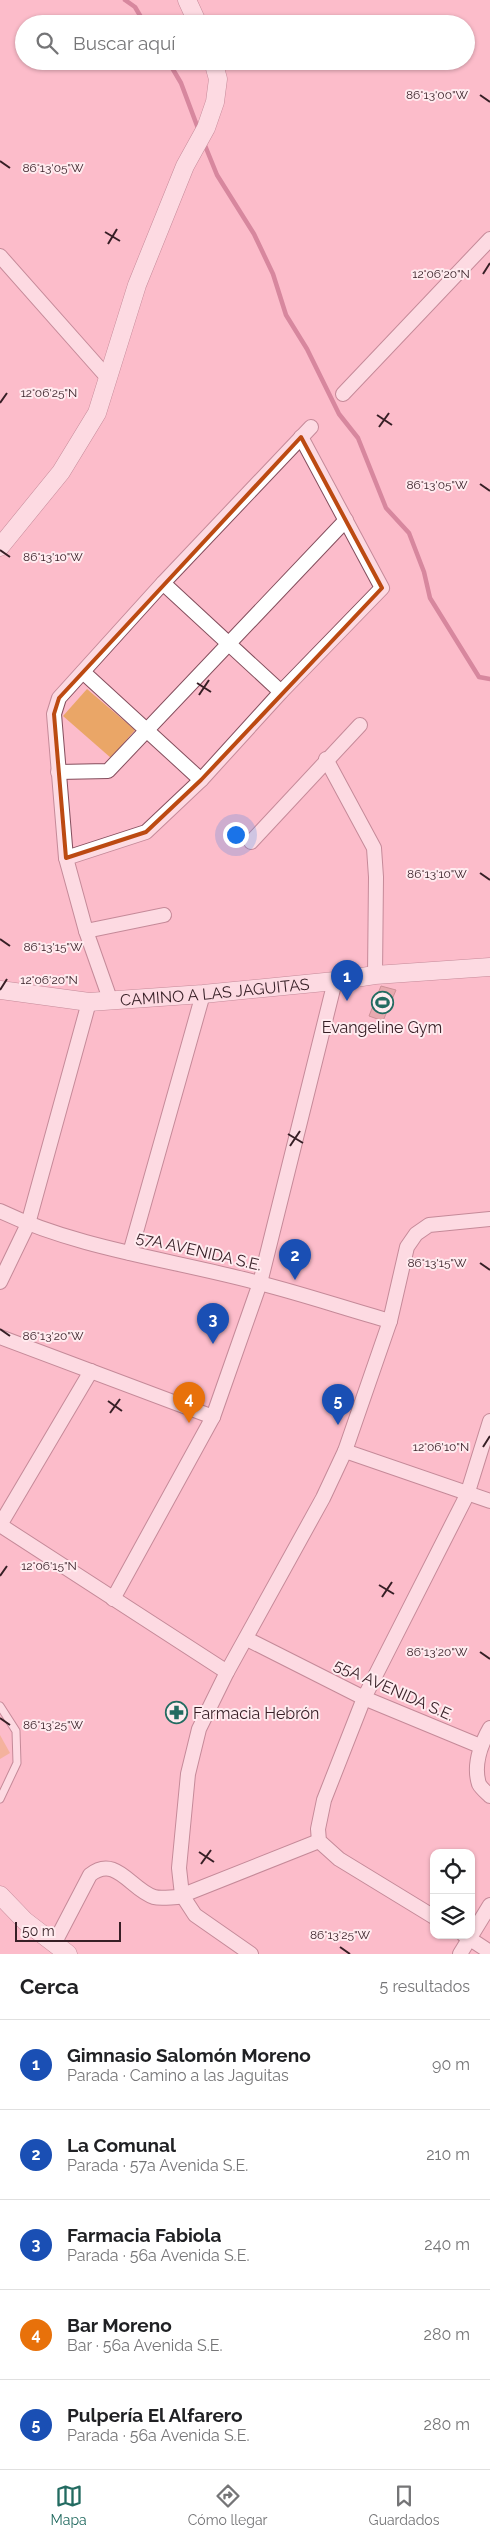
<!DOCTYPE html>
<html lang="es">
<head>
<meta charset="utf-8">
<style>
	:root { --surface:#fff; --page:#f2f2f2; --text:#202124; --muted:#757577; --line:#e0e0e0; --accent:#236b61 }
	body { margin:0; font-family:Raleway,sans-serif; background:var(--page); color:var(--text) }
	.controls { position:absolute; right:15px; bottom:15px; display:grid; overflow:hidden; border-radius:10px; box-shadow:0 1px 4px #0004 }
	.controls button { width:45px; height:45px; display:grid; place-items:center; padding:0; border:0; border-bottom:1px solid var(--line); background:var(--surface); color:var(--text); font:25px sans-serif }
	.scale { position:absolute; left:15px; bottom:12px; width:106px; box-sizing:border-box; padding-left:5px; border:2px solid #371f26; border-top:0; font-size:14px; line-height:18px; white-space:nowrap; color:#371f26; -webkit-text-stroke:4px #ffebef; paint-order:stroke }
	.you { position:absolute; left:235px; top:834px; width:18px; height:18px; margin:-12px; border:4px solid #fff; border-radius:50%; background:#1a73e8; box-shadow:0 0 0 8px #1a73e833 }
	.badge { display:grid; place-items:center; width:32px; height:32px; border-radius:50%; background:var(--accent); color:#fff; font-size:16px; font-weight:700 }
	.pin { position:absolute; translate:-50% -41px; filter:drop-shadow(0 1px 2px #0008) }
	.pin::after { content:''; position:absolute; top:26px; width:18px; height:15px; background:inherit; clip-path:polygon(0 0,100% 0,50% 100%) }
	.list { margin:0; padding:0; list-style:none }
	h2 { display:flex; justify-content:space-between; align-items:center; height:65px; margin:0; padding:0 20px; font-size:21px }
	h2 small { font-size:16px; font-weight:400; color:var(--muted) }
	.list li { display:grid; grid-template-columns:32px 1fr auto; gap:15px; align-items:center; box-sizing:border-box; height:90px; padding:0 20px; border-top:1px solid var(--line) }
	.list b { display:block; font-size:19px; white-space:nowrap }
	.list p { margin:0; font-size:16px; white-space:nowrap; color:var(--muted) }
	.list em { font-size:16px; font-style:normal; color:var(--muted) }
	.icon { flex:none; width:28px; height:28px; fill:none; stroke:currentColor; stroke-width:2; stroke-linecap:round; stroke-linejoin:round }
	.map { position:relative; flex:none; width:490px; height:1954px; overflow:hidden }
	.search { position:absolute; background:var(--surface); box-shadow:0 1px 4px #0004; left:15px; right:15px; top:15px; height:55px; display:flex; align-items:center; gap:12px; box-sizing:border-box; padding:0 18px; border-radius:28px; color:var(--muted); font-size:19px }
	.sheet { height:515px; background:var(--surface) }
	nav { display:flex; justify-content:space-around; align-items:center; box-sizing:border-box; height:70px; border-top:1px solid var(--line); background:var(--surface); font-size:14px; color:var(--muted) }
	nav a { display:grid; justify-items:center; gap:2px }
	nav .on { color:var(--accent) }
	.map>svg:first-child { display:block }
	.green { fill:#eaa667 }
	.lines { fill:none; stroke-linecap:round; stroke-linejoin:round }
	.stream { stroke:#aa4868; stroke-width:4.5 }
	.building { fill:#d0928e; stroke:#965d5a }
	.service-casing { stroke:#844e5d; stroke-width:9 }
	.minor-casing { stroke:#844e5d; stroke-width:16 }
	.tertiary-casing { stroke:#844e5d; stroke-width:19 }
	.service { stroke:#fff; stroke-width:7 }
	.minor { stroke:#fff; stroke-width:14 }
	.tertiary { stroke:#fff; stroke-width:18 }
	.marked { fill:none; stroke:#bc4a12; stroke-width:4; stroke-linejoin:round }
	.ticks { fill:none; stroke:#371f26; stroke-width:2 }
	.labels { text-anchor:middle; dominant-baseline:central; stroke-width:4; stroke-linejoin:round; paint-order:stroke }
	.street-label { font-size:16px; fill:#371f26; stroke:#ffebef }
	.poi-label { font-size:16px; fill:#371f26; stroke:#ffebef }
	.ticks-label { font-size:12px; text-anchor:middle; fill:#371f26; stroke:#ffebef; stroke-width:4; stroke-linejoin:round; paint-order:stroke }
</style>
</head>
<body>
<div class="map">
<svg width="490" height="1954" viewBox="0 0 490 1954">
	<rect width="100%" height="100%" fill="#fcbccb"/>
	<g class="green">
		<polygon points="87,689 135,730 111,758 63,716"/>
		<polygon points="0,1735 10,1753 0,1759"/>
	</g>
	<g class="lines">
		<g class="stream">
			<polyline points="125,0 135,7 145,24"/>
			<polyline points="168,61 181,83 199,131"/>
			<polyline points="204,143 217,175 254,234 273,274 286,315 307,349 339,414 358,438 386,508 409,533 424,572 430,598 479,677 490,679"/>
		</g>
	</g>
	<polygon class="building" points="381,986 396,990 383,1021 369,1016"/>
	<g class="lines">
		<defs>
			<polyline id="service" points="0,1706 16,1731 17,1763 0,1799"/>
			<g id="minor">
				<polyline points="0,256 108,378"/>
				<polyline points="343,394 490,239"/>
				<polyline points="163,583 281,692"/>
				<polyline points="83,672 201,780"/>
				<polyline points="326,759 374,848 376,877 375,975"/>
				<polyline points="58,772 108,771 346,520"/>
				<polyline points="251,842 360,725"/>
				<polyline points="66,858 146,832 201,780 281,692 382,588 301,437"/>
				<polyline points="86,931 164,915"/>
				<polyline points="110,999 86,931 66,858 54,714 59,698 163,583 311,427"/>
				<path d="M0 1211C79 1249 174 1260 259 1283 303 1294 347 1309 390 1321"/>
				<polyline points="130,1253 203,994"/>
				<polyline points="0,1282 28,1224 89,1002"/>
				<polyline points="0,1337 213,1417"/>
				<polyline points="345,1451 490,1501"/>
				<polyline points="0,1525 227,1672"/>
				<polyline points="0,1525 91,1371"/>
				<polyline points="113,1599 213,1417 260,1283 335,981"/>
				<polyline points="247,1639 364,1698 480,1746"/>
				<path d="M490 1728C481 1744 473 1765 479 1784 481 1788 487 1793 490 1796"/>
				<polyline points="434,1917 339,1859 319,1841 318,1829 324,1800 364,1698 467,1495 490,1421"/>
				<polyline points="464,1935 490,1952"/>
				<path d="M54 1944 90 1875C116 1854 131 1890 154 1897 161 1899 171 1897 178 1897L319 1841"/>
				<polyline points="251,1954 195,1915 182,1895 179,1868 188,1774 199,1729 227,1672 323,1498 345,1451 390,1321 407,1247 416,1234 429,1225 490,1219"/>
				<polyline points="460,1954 490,1905"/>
			</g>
			<g id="tertiary">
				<polyline points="187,0 198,24"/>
				<polyline points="0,547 61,472 97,413 137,285 185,166 206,128 215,102 218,79 213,61"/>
				<path id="s1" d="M0 990 89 1002 203 994 335 981 375 975 490 967"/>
				<polyline points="0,1895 25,1921 68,1954"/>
			</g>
		</defs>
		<use href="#service" class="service-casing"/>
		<use href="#minor" class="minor-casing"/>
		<use href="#tertiary" class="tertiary-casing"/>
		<use href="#service" class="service"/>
		<use href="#minor" class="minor"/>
		<use href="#tertiary" class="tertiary"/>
	</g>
	<path d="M0 0H490V1954H0ZM301 437 382 588 201 780 146 832 66 858 54 714 59 698Z" fill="#fcbccb" fill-opacity=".55" fill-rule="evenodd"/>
	<path class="marked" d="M301 437 382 588 201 780 146 832 66 858 54 714 59 698Z"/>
	<path class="ticks" d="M480 95 490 102M0 161 10 168M105 232 120 241M108 244 117 229M483 274 490 263M0 403 7 393M377 415 392 425M379 427 389 413M480 484 490 491M0 550 10 557M197 683 211 692M199 695 209 680M480 873 490 880M0 939 10 946M0 990 7 979M288 1134 303 1143M290 1146 300 1131M480 1263 490 1270M0 1329 10 1336M108 1401 122 1411M110 1413 120 1399M483 1447 490 1436M0 1576 7 1566M379 1585 394 1594M382 1597 392 1582M480 1652 490 1659M0 1718 10 1725M199 1852 214 1862M201 1864 211 1850M340 1947 350 1954"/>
	<defs>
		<symbol id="stadium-ring" viewBox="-11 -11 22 22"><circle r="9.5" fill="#ffebef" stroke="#236b61" stroke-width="1.5"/><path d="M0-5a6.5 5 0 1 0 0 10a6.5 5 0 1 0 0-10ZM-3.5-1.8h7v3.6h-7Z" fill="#236b61"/></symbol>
		<symbol id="pharmacy-ring" viewBox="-11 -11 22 22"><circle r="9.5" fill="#ffebef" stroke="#236b61" stroke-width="1.5"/><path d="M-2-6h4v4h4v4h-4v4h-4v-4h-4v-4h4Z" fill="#236b61"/></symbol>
	</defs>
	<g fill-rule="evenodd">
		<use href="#stadium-ring" x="370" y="990" width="25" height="25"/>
		<use href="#pharmacy-ring" x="164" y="1700" width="25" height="25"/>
	</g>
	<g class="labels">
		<g class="street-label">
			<text stroke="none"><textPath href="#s1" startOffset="216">CAMINO A LAS JAGUITAS</textPath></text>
			<text transform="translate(199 1251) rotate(13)">57A AVENIDA S.E.</text>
			<text transform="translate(394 1690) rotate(24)">55A AVENIDA S.E.</text>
		</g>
		<g class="poi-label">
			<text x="382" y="1027">Evangeline Gym</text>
			<text x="193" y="1713" text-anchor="start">Farmacia Hebrón</text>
		</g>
	</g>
	<g class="ticks-label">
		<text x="437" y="99">86°13'00"W</text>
		<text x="53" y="172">86°13'05"W</text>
		<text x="441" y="278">12°06'20"N</text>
		<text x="49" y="397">12°06'25"N</text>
		<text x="437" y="489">86°13'05"W</text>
		<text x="53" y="561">86°13'10"W</text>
		<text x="437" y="878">86°13'10"W</text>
		<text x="53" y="951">86°13'15"W</text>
		<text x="49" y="984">12°06'20"N</text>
		<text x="437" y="1267">86°13'15"W</text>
		<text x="53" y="1340">86°13'20"W</text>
		<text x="441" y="1451">12°06'10"N</text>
		<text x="49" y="1570">12°06'15"N</text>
		<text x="437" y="1656">86°13'20"W</text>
		<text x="53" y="1729">86°13'25"W</text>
		<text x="340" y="1939">86°13'25"W</text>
	</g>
</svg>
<div class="controls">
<button><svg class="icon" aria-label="locate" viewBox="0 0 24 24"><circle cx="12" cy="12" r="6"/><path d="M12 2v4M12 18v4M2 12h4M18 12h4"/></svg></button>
<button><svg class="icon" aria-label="layers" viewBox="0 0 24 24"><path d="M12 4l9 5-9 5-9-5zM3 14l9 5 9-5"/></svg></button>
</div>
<div class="scale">50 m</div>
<div class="you"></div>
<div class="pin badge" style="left:347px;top:1001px;background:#1a4fb4">1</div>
<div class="pin badge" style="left:295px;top:1280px;background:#1a4fb4">2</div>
<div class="pin badge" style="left:213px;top:1344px;background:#1a4fb4">3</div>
<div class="pin badge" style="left:189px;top:1423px;background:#e8710a">4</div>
<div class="pin badge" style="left:338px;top:1425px;background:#1a4fb4">5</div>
<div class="search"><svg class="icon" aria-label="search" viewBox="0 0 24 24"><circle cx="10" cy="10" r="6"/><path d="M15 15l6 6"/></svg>Buscar aquí</div>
</div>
<section class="sheet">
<h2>Cerca<small>5 resultados</small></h2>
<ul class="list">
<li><span class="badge" style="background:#1a4fb4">1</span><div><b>Gimnasio Salomón Moreno</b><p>Parada · Camino a las Jaguitas</p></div><em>90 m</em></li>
<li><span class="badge" style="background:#1a4fb4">2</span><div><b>La Comunal</b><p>Parada · 57a Avenida S.E.</p></div><em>210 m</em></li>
<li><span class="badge" style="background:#1a4fb4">3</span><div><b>Farmacia Fabiola</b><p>Parada · 56a Avenida S.E.</p></div><em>240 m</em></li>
<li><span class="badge" style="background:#e8710a">4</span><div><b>Bar Moreno</b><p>Bar · 56a Avenida S.E.</p></div><em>280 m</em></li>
<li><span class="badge" style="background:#1a4fb4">5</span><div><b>Pulpería El Alfarero</b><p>Parada · 56a Avenida S.E.</p></div><em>280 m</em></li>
</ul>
</section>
<nav>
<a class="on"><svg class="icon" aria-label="map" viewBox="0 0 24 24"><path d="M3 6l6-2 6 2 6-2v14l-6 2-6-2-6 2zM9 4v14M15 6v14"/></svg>Mapa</a>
<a><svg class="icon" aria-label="directions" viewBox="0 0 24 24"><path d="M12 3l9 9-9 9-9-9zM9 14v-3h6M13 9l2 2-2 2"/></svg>Cómo llegar</a>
<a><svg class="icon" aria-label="saved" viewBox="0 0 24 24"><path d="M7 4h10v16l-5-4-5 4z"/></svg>Guardados</a>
</nav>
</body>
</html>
